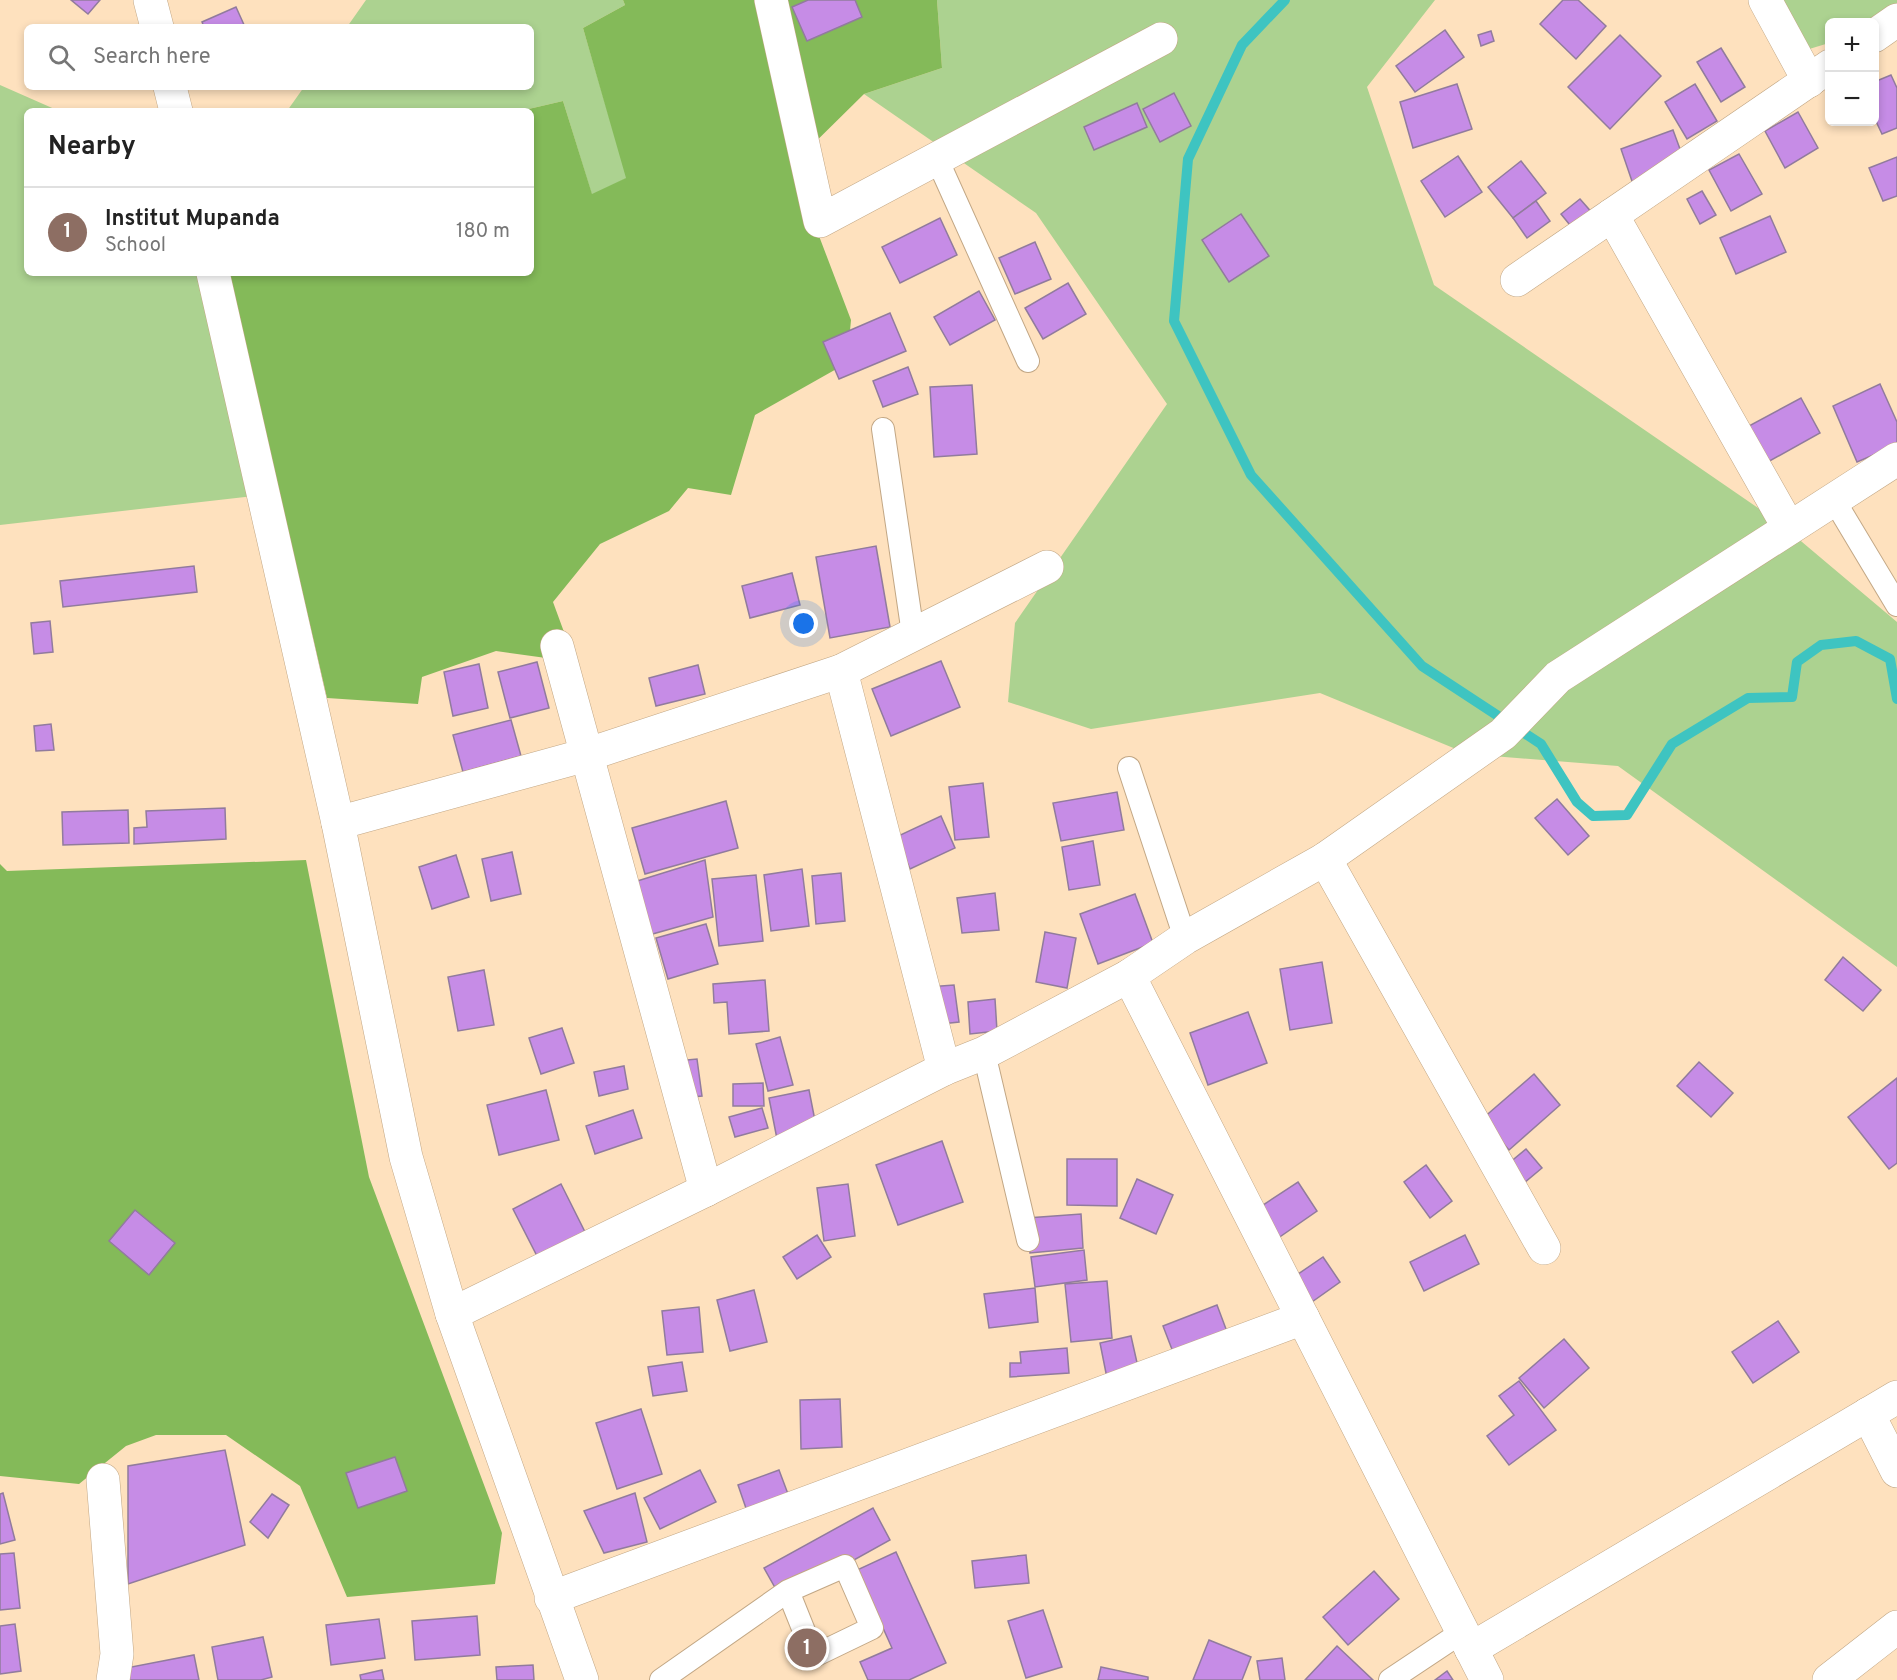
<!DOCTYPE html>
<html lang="en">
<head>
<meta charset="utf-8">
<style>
	:root { --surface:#fff; --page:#f2f2f2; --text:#222; --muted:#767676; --line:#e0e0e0; --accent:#0b8043 }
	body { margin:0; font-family:Overpass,sans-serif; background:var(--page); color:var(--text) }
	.controls { position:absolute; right:18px; top:18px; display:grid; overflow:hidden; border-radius:9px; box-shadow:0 3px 9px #0003 }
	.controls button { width:54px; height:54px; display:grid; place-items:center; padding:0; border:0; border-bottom:2px solid var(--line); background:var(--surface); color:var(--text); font:30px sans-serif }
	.you { position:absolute; left:804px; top:624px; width:21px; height:21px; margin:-15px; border:4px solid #fff; border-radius:50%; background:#1a73e8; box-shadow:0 0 0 9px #1a73e833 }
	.badge { display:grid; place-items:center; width:39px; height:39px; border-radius:50%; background:var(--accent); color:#fff; font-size:20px; font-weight:700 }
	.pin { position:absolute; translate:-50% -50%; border:3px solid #fff; box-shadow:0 2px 6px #0006 }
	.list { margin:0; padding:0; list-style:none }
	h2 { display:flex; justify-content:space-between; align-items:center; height:78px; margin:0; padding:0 24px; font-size:26px }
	h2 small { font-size:20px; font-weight:400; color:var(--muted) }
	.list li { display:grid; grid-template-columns:39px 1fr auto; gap:18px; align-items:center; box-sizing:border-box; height:90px; padding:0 24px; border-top:2px solid var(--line) }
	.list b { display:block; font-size:22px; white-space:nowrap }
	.list p { margin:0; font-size:20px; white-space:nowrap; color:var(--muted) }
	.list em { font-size:20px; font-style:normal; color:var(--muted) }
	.icon { flex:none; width:33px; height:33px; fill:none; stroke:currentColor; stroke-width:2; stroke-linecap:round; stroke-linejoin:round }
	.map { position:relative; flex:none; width:1897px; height:1680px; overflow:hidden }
	.search { position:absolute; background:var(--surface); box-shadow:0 3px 9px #0003; left:24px; top:24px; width:510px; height:66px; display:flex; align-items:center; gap:15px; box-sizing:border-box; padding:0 21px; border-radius:9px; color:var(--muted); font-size:22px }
	.panel { position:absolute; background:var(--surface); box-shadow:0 3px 9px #0003; left:24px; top:108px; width:510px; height:168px; border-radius:9px }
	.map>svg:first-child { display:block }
	.green { fill:#acd290 }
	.forest { fill:#84ba59 }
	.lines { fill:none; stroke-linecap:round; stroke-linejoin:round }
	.stream { stroke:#3ec4c1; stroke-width:10 }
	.building { fill:#c68ce6; stroke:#917b9d; stroke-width:1.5 }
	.lane-casing { stroke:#c2a785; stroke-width:24 }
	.street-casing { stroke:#c2a785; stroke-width:34 }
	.secondary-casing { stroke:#c2a785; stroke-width:34 }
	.lane { stroke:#fff; stroke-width:22 }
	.street { stroke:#fff; stroke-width:33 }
	.secondary { stroke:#fff; stroke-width:33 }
</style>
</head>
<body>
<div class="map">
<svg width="1897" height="1680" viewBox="0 0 1897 1680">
	<rect width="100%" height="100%" fill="#fee1be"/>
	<g class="green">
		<polygon points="366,0 623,0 625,5 583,28 627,178 592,195 563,101 520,111 287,111 304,87 531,87 531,27 347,27"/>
		<polygon points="937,0 1435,0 1367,87 1434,285 1777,521 1897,622 1897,967 1618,766 1468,754 1320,693 1091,729 1008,702 1015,623 1167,404 1036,213 864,94 942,68"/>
		<polygon points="1752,0 1897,0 1897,23 1830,22 1829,43 1783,57"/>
		<polygon points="0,85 59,111 27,111 27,273 228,273 279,493 0,525"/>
	</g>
	<g class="forest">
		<polygon points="623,0 937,0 942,68 864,94 792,165 851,320 847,363 755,415 731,495 688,488 669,511 600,544 553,602 575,662 496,651 422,677 418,704 327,698 228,273 531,273 531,111 520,111 563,101 592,194 626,178 583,28 625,5"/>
		<polygon points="306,860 369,1177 502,1533 495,1584 347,1597 300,1486 226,1435 156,1435 126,1446 79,1484 0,1476 0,864 7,871"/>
	</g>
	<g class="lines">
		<polyline class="stream" points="1285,0 1242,45 1188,159 1174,321 1251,475 1422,666 1541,744 1577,802 1593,816 1627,815 1672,744 1748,698 1792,697 1797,662 1821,645 1856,641 1890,659 1897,699"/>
	</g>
	<g class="building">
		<polygon points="71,0 100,0 88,14"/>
		<polygon points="808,0 855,0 862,17 807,41 792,7"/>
		<polygon points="1563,0 1578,0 1606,26 1576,59 1540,24"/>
		<polygon points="236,7 245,27 204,27 202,22"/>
		<polygon points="1445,30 1464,57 1415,92 1396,66"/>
		<polygon points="1491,31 1494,41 1481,46 1478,35"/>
		<polygon points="1620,35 1661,76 1610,129 1568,87"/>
		<polygon points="1721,48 1745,87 1721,102 1697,62"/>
		<polygon points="1891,75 1897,88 1897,128 1882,134 1874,117 1874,82"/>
		<polygon points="1457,84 1472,129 1413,148 1400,102"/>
		<polygon points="1695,84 1717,121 1687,139 1665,102"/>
		<polygon points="1174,93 1191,126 1160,142 1143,109"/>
		<polygon points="1137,103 1147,127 1094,150 1084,127"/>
		<polygon points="1798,112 1818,148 1785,168 1765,131"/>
		<polygon points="1673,130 1687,168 1634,187 1621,149"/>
		<polygon points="1739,154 1762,194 1731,211 1709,170"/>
		<polygon points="1458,156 1482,192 1445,217 1421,181"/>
		<polygon points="1897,157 1897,196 1883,201 1869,168"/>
		<polygon points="1521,161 1546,193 1513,218 1488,187"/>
		<polygon points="1702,191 1716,215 1700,224 1687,199"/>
		<polygon points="1580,199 1594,215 1574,230 1561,214"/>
		<polygon points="1536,201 1550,221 1527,238 1513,218"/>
		<polygon points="1241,214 1269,256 1229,282 1202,240"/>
		<polygon points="1770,216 1786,252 1736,274 1720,238"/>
		<polygon points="940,218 957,255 900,283 882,247"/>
		<polygon points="1035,242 1051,279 1015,294 999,258"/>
		<polygon points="1068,283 1086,314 1043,339 1025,308"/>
		<polygon points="979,291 995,320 950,345 934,317"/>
		<polygon points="890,313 906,351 839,379 823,342"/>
		<polygon points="908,367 918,394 883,407 873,381"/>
		<polygon points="1880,384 1897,422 1897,445 1857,462 1833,406"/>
		<polygon points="972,385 977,454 934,457 930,387"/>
		<polygon points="1801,398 1820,433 1766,463 1747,427"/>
		<polygon points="876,546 890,627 830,638 816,557"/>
		<polygon points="194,566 197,592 63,607 60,581"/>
		<polygon points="792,573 800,605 750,618 742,586"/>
		<polygon points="50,621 53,652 34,654 31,623"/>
		<polygon points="941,661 960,707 891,736 872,689"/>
		<polygon points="537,662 549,708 510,718 498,672"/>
		<polygon points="479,664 488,708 453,716 444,672"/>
		<polygon points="698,665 705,694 656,706 649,678"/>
		<polygon points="511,720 521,756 463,772 453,735"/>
		<polygon points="51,724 54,750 36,751 34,726"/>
		<polygon points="983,783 989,837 955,840 949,787"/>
		<polygon points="1117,792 1124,830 1061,841 1053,803"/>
		<polygon points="1557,799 1589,836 1568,855 1535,818"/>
		<polygon points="726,801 738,848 645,874 632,828"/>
		<polygon points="225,808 226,839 134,844 134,828 147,827 146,811"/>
		<polygon points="128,810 129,843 63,845 62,812"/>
		<polygon points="941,816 955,848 910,869 896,837"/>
		<polygon points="1093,841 1100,885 1069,890 1062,847"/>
		<polygon points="512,852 521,894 491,901 482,859"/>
		<polygon points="456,855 469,897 432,909 419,867"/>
		<polygon points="705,860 713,917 649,935 634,882"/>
		<polygon points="802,869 809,926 771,931 764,875"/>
		<polygon points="841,873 845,921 816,924 812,876"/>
		<polygon points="756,875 763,941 719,946 712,879"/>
		<polygon points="995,893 999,930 962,933 957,898"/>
		<polygon points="1135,894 1153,943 1098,964 1080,914"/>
		<polygon points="706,924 718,964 668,979 656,938"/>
		<polygon points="1045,932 1076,938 1067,988 1036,982"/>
		<polygon points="1843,957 1881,990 1863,1011 1825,980"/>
		<polygon points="1322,962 1332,1023 1290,1030 1280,969"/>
		<polygon points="484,970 494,1025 458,1031 448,977"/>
		<polygon points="765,980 769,1031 729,1034 727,1002 714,1003 713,984"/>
		<polygon points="954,985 959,1022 932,1025 928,987"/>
		<polygon points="995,999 997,1031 970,1034 968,1002"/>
		<polygon points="1248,1012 1267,1063 1208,1085 1190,1033"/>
		<polygon points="562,1028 574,1063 541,1074 529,1038"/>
		<polygon points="780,1037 793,1085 768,1091 756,1044"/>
		<polygon points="697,1059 702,1096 681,1098 677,1061"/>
		<polygon points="1699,1062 1733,1093 1711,1117 1677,1086"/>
		<polygon points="624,1066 628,1089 599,1096 594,1072"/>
		<polygon points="1534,1074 1560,1105 1509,1150 1482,1119"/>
		<polygon points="1897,1078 1897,1163 1889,1169 1848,1117"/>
		<polygon points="763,1083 764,1106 733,1106 733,1084"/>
		<polygon points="546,1090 559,1140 499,1155 487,1105"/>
		<polygon points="809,1090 818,1136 778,1144 769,1098"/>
		<polygon points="762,1108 768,1128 735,1137 729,1117"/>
		<polygon points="633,1110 642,1138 595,1154 586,1126"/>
		<polygon points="942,1141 963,1202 898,1225 876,1165"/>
		<polygon points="1526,1149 1542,1168 1518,1188 1503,1168"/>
		<polygon points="1067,1159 1117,1159 1117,1206 1067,1205"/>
		<polygon points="1426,1165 1452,1201 1430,1218 1404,1182"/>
		<polygon points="1137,1179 1173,1195 1156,1234 1120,1218"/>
		<polygon points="1298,1182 1317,1211 1271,1243 1251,1213"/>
		<polygon points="561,1184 585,1232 537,1256 513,1209"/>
		<polygon points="848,1184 855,1236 824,1241 817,1188"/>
		<polygon points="135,1210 175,1243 149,1275 109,1241"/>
		<polygon points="1081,1214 1083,1248 1030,1253 1027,1218"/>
		<polygon points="817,1235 831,1257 797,1279 783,1257"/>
		<polygon points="1465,1235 1479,1264 1424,1291 1410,1262"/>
		<polygon points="1084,1250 1087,1280 1035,1287 1031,1257"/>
		<polygon points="1323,1257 1340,1282 1302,1309 1285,1283"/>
		<polygon points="1107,1281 1112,1338 1071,1342 1065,1284"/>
		<polygon points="1035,1288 1038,1322 989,1328 984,1294"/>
		<polygon points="754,1290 767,1342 730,1351 717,1300"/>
		<polygon points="1217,1305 1232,1345 1178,1365 1163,1326"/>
		<polygon points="699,1307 703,1352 667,1355 662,1311"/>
		<polygon points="1778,1321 1799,1352 1753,1383 1732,1352"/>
		<polygon points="1131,1336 1140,1376 1108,1383 1100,1343"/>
		<polygon points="1564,1339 1589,1368 1544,1408 1519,1378"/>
		<polygon points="1067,1348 1069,1373 1010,1377 1010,1363 1021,1363 1020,1352"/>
		<polygon points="682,1362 687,1391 653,1396 648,1367"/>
		<polygon points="1519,1381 1556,1430 1509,1465 1487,1436 1514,1415 1499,1396"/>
		<polygon points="840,1399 842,1447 801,1449 800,1400"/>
		<polygon points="641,1409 662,1474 617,1489 596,1423"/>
		<polygon points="225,1450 245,1545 128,1584 128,1466"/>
		<polygon points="395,1457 407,1491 358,1508 346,1473"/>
		<polygon points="700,1470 716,1502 660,1529 644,1498"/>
		<polygon points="779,1470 791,1502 749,1517 738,1485"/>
		<polygon points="3,1493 15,1540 0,1544 0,1494"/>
		<polygon points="635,1493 647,1542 604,1553 584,1511"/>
		<polygon points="272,1494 289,1505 268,1538 250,1522"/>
		<polygon points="873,1508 890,1540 782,1600 764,1568"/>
		<polygon points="896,1552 946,1663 909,1680 868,1680 860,1662 892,1648 857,1570"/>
		<polygon points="14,1553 20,1608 0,1610 0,1554"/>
		<polygon points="1026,1555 1029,1583 975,1588 972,1561"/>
		<polygon points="1374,1571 1399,1599 1348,1645 1323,1617"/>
		<polygon points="1043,1610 1062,1667 1026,1678 1008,1621"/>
		<polygon points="477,1616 480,1655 415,1660 412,1621"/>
		<polygon points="379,1619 385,1658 331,1665 326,1625"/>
		<polygon points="15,1624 21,1671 0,1674 0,1626"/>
		<polygon points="263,1637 272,1677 261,1680 218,1680 212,1647"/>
		<polygon points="1209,1640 1251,1657 1242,1680 1193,1680"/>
		<polygon points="1337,1646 1373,1680 1305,1680"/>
		<polygon points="194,1655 199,1680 128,1680 126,1668"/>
		<polygon points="1282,1658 1285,1680 1260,1680 1257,1661"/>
		<polygon points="533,1665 534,1680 497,1680 496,1667"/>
		<polygon points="1101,1667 1148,1677 1148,1680 1098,1680"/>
		<polygon points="382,1670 384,1680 361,1680 360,1675"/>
		<polygon points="1447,1671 1453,1680 1435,1680"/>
	</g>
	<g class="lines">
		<defs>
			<g id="lane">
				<polyline points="937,159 1028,361"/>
				<polyline points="883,429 913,634"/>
				<polyline points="1834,500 1897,605"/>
				<polyline points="1129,768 1185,938"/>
				<polyline points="984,1053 1028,1240"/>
				<polyline points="661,1680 788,1591 845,1566 872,1628 814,1656 788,1591"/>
				<polyline points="1390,1680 1462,1632"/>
			</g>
			<g id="street">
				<polyline points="771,0 820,221 1161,39"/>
				<polyline points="1765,0 1809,81"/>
				<polyline points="1874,36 1897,20"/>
				<polyline points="1612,215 1789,528"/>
				<polyline points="1517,280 1830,66"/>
				<polyline points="557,646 706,1190"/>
				<polyline points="841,671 944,1069"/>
				<polyline points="338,823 586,755 841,671 1047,567"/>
				<polyline points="1325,859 1544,1248"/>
				<polyline points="1129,976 1487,1680"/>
				<polyline points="452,1314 706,1190 944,1069 984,1053 1129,976 1185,938 1325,859 1503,734 1558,677 1897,459"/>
				<polyline points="1868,1414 1897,1471"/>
				<polyline points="103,1480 117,1654 113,1680"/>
				<polyline points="551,1598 1303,1318"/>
				<polyline points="1471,1649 1897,1397"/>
				<polyline points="1829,1680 1897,1627"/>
			</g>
			<g id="secondary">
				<polyline points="150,0 157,27"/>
				<polyline points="170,87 176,111"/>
				<polyline points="213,273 338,823 406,1157 452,1314 582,1680"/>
			</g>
		</defs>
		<use href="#lane" class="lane-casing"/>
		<use href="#street" class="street-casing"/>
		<use href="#secondary" class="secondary-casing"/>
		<use href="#lane" class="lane"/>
		<use href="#street" class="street"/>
		<use href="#secondary" class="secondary"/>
	</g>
</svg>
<div class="controls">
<button>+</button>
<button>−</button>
</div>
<div class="you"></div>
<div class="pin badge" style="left:807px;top:1648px;background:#8d6e63">1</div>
<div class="search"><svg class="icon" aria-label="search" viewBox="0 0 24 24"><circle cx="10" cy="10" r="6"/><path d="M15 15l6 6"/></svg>Search here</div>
<section class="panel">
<h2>Nearby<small></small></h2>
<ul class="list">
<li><span class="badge" style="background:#8d6e63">1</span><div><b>Institut Mupanda</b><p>School</p></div><em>180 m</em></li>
</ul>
</section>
</div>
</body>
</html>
